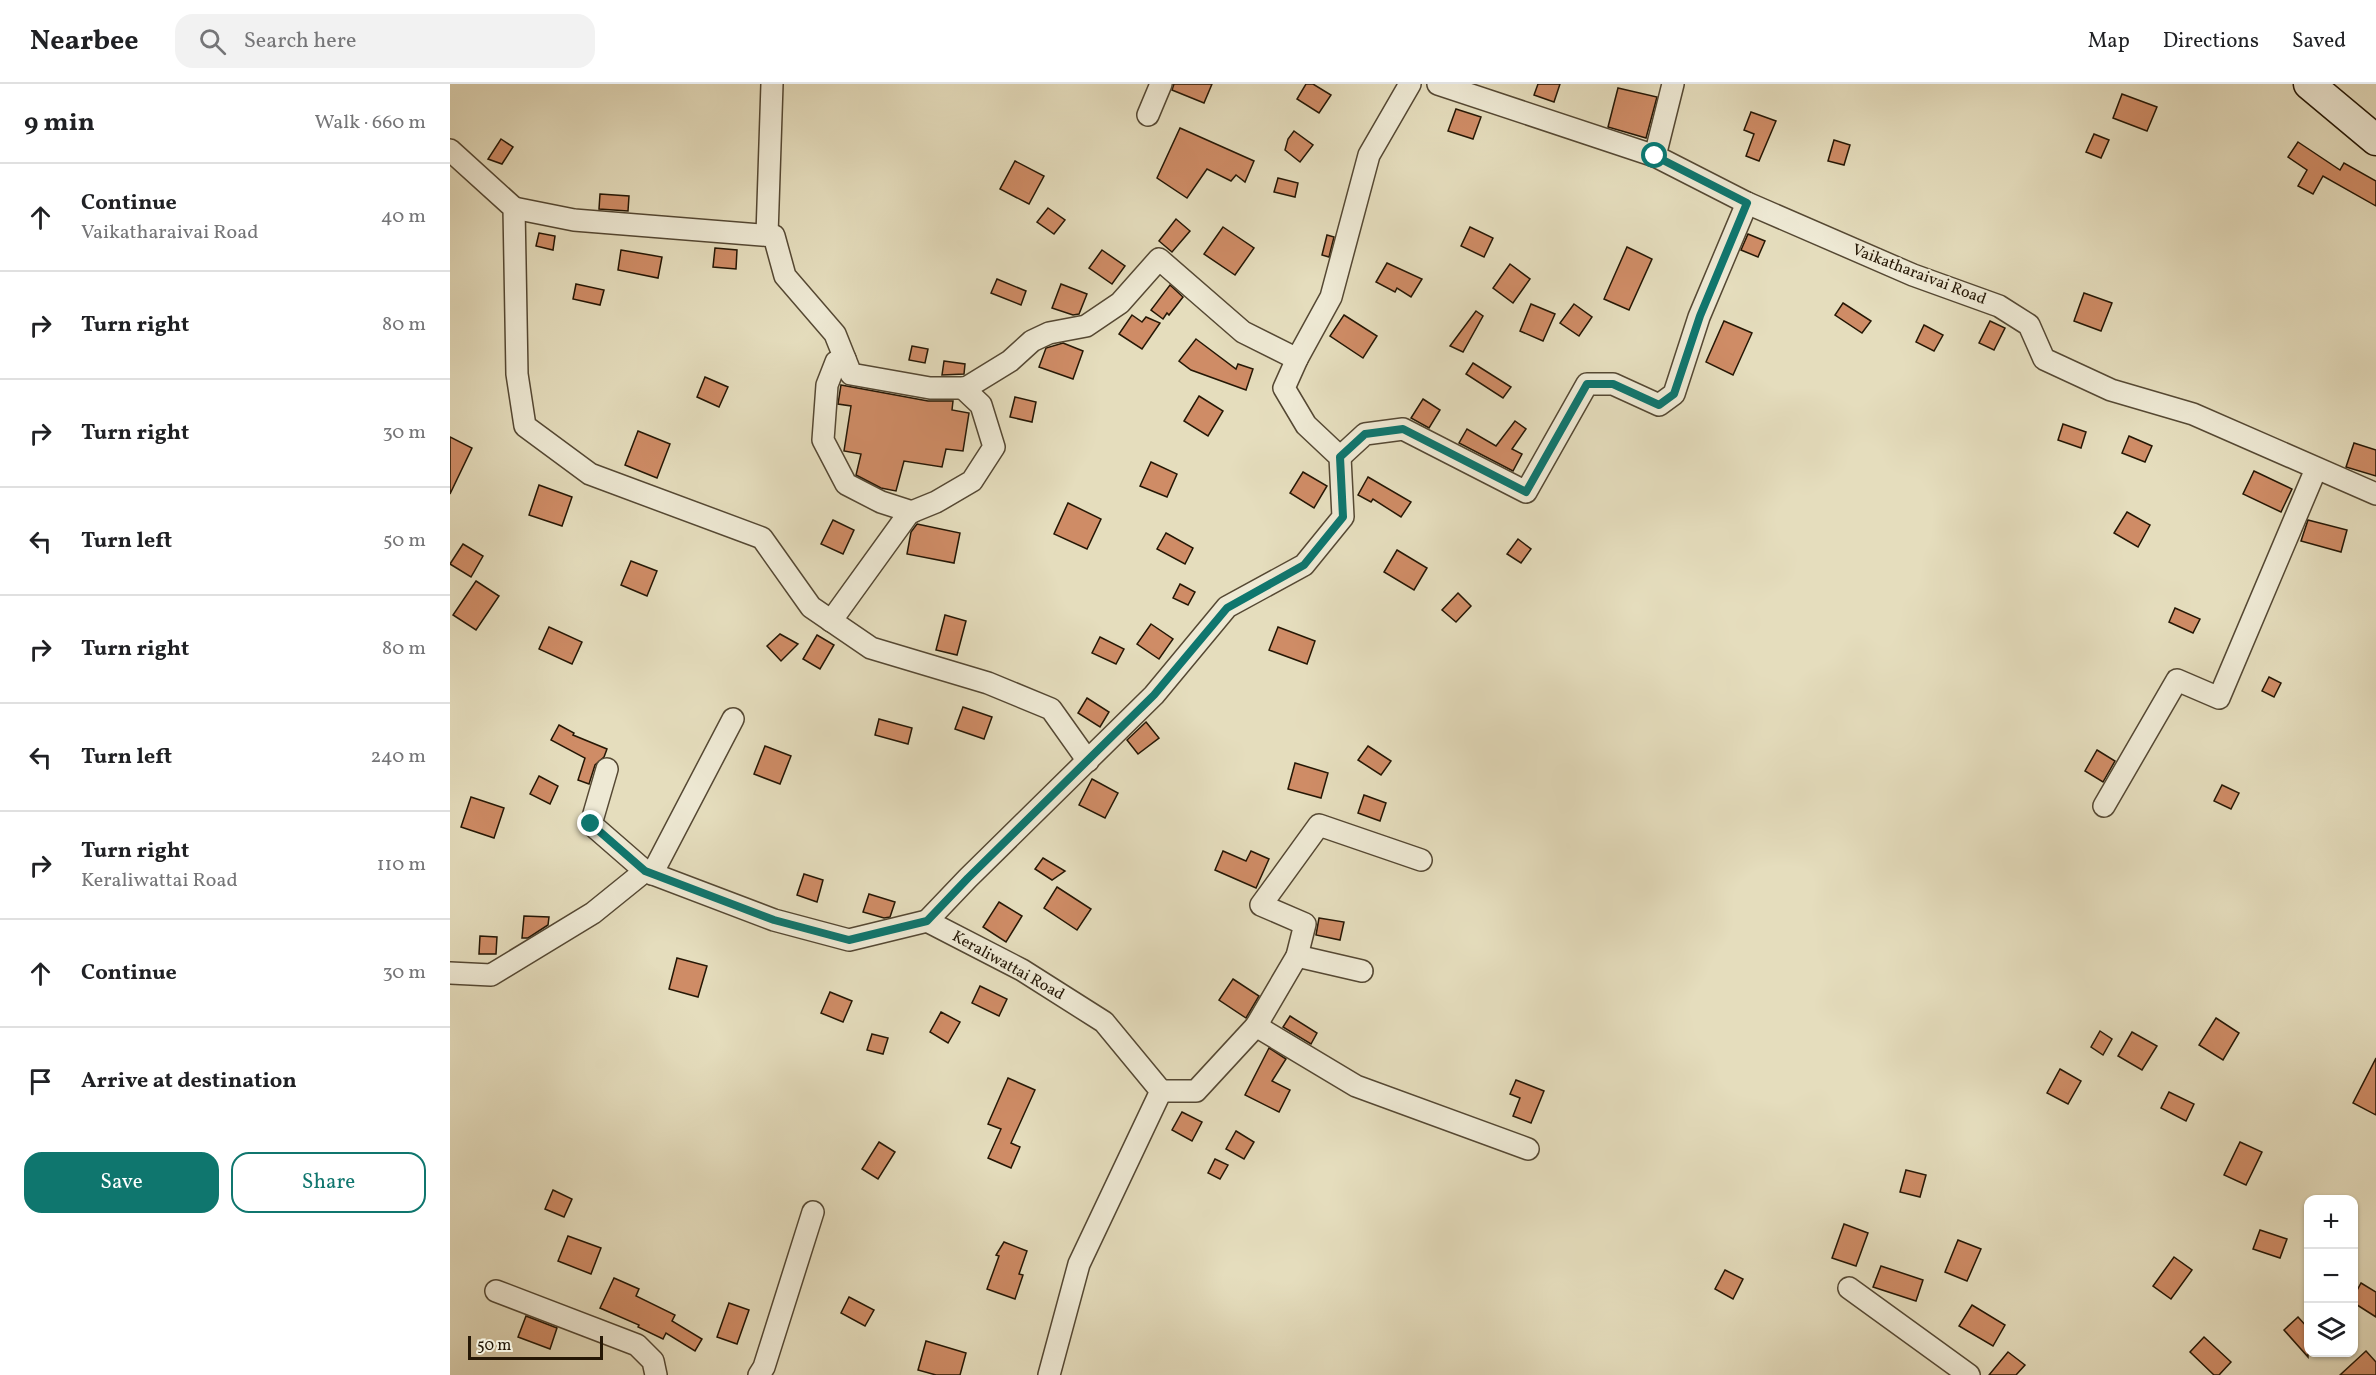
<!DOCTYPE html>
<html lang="en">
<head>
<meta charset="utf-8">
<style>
	:root { --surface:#fff; --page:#f2f2f2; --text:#202124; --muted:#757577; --line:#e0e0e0; --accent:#0f766e }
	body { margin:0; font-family:Vollkorn,serif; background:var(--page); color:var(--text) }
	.controls { position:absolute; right:18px; bottom:18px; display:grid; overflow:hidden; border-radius:12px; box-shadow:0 2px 4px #0004 }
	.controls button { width:54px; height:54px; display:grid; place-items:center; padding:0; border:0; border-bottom:2px solid var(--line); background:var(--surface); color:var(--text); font:30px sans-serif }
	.scale { position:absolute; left:18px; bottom:15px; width:135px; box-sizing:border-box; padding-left:6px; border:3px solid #251705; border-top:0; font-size:16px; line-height:21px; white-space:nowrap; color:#251705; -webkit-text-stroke:4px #eee9d4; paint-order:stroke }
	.stop { position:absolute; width:18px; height:18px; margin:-14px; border:4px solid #0f766e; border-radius:50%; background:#fff }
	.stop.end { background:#0f766e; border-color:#fff; box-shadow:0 2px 6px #0008 }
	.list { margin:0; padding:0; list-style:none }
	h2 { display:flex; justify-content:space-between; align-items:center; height:78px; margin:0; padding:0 24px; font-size:26px }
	h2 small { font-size:20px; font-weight:400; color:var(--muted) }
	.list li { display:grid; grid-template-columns:39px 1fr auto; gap:18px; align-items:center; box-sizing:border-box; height:108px; padding:0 24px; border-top:2px solid var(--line) }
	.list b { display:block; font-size:22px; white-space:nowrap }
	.list p { margin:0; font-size:20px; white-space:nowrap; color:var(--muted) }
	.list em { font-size:20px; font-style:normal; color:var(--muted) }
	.actions { display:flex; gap:12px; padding:18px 24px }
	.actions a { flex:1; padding:14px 0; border:2px solid var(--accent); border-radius:18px; text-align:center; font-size:21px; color:var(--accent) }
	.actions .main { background:var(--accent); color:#fff }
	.icon { flex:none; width:33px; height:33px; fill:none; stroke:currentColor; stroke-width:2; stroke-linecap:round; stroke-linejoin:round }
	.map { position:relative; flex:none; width:1926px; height:1291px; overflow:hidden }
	header { display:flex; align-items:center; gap:36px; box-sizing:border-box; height:84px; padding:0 30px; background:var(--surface); border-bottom:2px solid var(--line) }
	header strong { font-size:28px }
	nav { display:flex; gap:33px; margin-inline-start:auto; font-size:21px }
	.search { width:420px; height:54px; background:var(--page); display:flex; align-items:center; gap:15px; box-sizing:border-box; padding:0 21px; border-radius:18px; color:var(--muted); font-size:22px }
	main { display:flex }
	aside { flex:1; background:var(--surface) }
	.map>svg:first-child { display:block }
	.building { fill:#cf8c66; stroke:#251705; stroke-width:1.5 }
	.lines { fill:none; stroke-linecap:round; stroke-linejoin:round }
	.street-casing { stroke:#554833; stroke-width:24 }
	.secondary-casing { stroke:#251705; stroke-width:33 }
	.street { stroke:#eee9d4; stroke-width:21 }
	.secondary { stroke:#eee9d4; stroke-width:30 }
	.route { stroke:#0f766e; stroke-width:8 }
	.labels { text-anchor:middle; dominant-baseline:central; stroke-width:4.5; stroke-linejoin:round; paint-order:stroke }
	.street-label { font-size:16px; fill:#251705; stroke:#eee9d4 }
</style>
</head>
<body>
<header>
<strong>Nearbee</strong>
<div class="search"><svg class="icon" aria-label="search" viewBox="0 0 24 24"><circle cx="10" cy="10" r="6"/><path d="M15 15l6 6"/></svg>Search here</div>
<nav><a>Map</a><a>Directions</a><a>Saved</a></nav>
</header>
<main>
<aside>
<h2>9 min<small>Walk · 660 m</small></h2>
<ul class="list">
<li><svg class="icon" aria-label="ahead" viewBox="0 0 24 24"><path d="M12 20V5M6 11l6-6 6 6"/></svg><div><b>Continue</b><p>Vaikatharaivai Road</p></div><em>40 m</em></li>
<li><svg class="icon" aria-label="right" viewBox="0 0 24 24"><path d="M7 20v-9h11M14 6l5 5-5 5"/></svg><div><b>Turn right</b></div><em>80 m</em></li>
<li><svg class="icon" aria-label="right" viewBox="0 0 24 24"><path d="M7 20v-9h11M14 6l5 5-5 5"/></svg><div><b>Turn right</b></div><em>30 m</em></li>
<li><svg class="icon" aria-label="left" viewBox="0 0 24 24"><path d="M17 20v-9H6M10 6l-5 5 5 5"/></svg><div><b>Turn left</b></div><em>50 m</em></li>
<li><svg class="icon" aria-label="right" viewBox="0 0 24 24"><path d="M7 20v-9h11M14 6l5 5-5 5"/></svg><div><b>Turn right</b></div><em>80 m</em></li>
<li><svg class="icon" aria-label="left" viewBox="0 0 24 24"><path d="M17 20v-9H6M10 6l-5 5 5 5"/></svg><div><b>Turn left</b></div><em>240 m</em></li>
<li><svg class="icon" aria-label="right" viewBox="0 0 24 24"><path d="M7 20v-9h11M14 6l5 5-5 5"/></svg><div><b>Turn right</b><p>Keraliwattai Road</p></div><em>110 m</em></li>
<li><svg class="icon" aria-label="ahead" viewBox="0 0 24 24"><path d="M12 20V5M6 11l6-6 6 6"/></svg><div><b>Continue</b></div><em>30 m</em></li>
<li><svg class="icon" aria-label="arrive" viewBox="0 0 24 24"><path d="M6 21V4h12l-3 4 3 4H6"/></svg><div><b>Arrive at destination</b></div></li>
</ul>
<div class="actions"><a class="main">Save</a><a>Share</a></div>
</aside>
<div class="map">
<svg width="1926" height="1291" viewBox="0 0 1926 1291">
	<rect width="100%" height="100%" fill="#e5ddbd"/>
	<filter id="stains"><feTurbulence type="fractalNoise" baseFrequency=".00333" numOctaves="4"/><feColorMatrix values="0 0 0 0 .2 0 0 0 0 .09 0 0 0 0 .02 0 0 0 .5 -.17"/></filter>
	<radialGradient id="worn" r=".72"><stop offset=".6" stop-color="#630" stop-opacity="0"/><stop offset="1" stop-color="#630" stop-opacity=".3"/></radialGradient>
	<g class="building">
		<polygon points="724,0 762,0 754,19 722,6"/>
		<polygon points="856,0 863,0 881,11 869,29 847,15"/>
		<polygon points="1088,0 1110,0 1104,18 1084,11"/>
		<polygon points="1168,4 1207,13 1196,54 1158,43"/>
		<polygon points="1672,10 1707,23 1697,47 1663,34"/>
		<polygon points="1006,25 1031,33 1023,55 998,47"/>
		<polygon points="1301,28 1326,37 1309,77 1296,72 1304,50 1294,46"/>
		<polygon points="730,44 804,77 795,98 786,91 781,97 757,85 737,114 707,94"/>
		<polygon points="844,47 863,61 850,78 835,66 838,55"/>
		<polygon points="1644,50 1659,56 1651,74 1636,68"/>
		<polygon points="51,55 63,63 52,80 38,75"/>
		<polygon points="1384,56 1400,61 1394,81 1378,77"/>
		<polygon points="1848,58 1890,86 1894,79 1926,97 1926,122 1873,92 1863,110 1848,102 1857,86 1838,73"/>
		<polygon points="565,77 594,92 579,120 550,105"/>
		<polygon points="828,94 848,99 845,113 824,108"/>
		<polygon points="150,110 179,112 178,127 149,125"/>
		<polygon points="598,124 615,136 604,150 587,138"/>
		<polygon points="726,135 740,147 722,168 709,157"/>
		<polygon points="773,143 804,164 785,191 754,170"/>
		<polygon points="1020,143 1043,154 1034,173 1011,162"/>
		<polygon points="89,149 105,152 103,166 86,162"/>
		<polygon points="1298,150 1315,157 1308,173 1291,166"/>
		<polygon points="877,151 884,153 879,173 872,171"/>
		<polygon points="1177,163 1202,175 1179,226 1154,215"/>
		<polygon points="265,164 287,166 286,185 263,183"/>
		<polygon points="171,166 212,173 208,194 168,186"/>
		<polygon points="652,166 675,182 662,200 639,184"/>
		<polygon points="937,179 972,195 961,213 947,204 945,208 926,198"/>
		<polygon points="1060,180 1080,195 1063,219 1043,204"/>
		<polygon points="547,195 576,207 571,221 541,209"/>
		<polygon points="126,200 154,206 150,221 123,215"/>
		<polygon points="611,200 637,210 629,230 623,231 602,224"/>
		<polygon points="720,201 733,213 719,231 717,229 713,235 701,226"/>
		<polygon points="1634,209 1662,219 1651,247 1624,237"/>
		<polygon points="1393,219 1421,237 1412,249 1385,231"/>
		<polygon points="1081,220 1105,230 1093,257 1070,247"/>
		<polygon points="1124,220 1142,233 1129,252 1110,239"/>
		<polygon points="1026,227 1033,232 1013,268 1000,262"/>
		<polygon points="682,231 692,238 696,233 710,239 692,265 669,250"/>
		<polygon points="894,231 927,252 913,274 880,252"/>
		<polygon points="1274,237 1302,249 1283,291 1256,278"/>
		<polygon points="1540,237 1555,244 1544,266 1529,259"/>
		<polygon points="1474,241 1493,251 1484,267 1466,258"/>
		<polygon points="746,255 786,285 788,280 803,285 796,306 741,286 729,277"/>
		<polygon points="613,259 633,267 623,295 589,283 596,264"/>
		<polygon points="462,262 478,265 475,279 459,276"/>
		<polygon points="494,277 515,280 514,290 492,291"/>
		<polygon points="1023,279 1061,303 1053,314 1016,290"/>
		<polygon points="255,293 278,303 269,323 247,313"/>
		<polygon points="391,301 478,317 503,317 502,326 519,329 513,367 496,365 492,383 454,377 446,407 431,404 406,391 411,370 394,367 401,322 388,320"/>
		<polygon points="749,312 773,327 758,352 734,337"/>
		<polygon points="565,313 586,318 582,338 560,333"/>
		<polygon points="973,315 990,326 979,344 961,334"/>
		<polygon points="1065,337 1076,345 1062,365 1072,370 1063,387 1009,359 1017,345 1046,362"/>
		<polygon points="1613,340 1636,348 1631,364 1608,356"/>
		<polygon points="188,347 220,360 207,394 175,381"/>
		<polygon points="1679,352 1702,362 1695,378 1672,369"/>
		<polygon points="0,353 22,364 0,410"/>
		<polygon points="1904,359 1926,366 1926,392 1896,383"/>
		<polygon points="701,378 727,390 717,413 690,402"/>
		<polygon points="1804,387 1842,405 1831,428 1793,410"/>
		<polygon points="853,388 877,402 864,424 840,409"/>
		<polygon points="918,393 961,418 951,433 923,415 921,418 908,411"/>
		<polygon points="89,401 122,413 112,442 79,431"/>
		<polygon points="618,419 651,435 637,465 604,450"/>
		<polygon points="1677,428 1700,441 1688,463 1664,449"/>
		<polygon points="383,436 404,446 393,470 371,460"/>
		<polygon points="1858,436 1897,446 1891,468 1851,457"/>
		<polygon points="467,440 510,449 504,479 457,470 461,448"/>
		<polygon points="716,449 743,464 735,480 707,465"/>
		<polygon points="1068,455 1081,465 1071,479 1057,470"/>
		<polygon points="13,460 33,472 21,493 0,480"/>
		<polygon points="947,466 977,484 964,506 934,488"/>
		<polygon points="181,477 207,487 197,512 171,501"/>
		<polygon points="26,497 49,512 26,546 3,531"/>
		<polygon points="730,500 745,508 738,521 723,514"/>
		<polygon points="1008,509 1021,522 1006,538 992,526"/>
		<polygon points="1725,524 1750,535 1743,549 1719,538"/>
		<polygon points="495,531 516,537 507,571 486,566"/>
		<polygon points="701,540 723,555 709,575 687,560"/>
		<polygon points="99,543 132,558 122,580 89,565"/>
		<polygon points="828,543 865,557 857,580 819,566"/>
		<polygon points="330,550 348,560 331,577 317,562"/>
		<polygon points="367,551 384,561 370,585 353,575"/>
		<polygon points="650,553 674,565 666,580 642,569"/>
		<polygon points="1819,593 1831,599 1824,613 1812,607"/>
		<polygon points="637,614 659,628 650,643 628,629"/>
		<polygon points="513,623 542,633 534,655 505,645"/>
		<polygon points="429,635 462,644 458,660 425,651"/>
		<polygon points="696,638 709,654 688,670 677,656"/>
		<polygon points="109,641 124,649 123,651 157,665 154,673 145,681 139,700 128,696 135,674 101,656"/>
		<polygon points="315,662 341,672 330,700 304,690"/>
		<polygon points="918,662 941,677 931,691 908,676"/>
		<polygon points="1647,666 1665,677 1653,698 1635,687"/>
		<polygon points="845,679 878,689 871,714 838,705"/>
		<polygon points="89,692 108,702 100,720 80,710"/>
		<polygon points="642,695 668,709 655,734 629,721"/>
		<polygon points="1772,701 1789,709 1781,725 1764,717"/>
		<polygon points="914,711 936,719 930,737 908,729"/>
		<polygon points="21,713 54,724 44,754 11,743"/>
		<polygon points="773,767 796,777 801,767 819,775 806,804 765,786"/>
		<polygon points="593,774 615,787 602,796 585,785"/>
		<polygon points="354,790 373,796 367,818 347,811"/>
		<polygon points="607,803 641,825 627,846 594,824"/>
		<polygon points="419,810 445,818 440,833 434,834 413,828"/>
		<polygon points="549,818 572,832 556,858 533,843"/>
		<polygon points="74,832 99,833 98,841 78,854 72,854"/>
		<polygon points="869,834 894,838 890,856 866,851"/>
		<polygon points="30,852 47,853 46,870 29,870"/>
		<polygon points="227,874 257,882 248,913 219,905"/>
		<polygon points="783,895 809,912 796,934 769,916"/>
		<polygon points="530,902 557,915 549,932 522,919"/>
		<polygon points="380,908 402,917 393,938 371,929"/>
		<polygon points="491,928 510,938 498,959 480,948"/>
		<polygon points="840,932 867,949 861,960 833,943"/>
		<polygon points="1766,934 1789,949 1773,976 1749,961"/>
		<polygon points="1650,947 1662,955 1653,971 1641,963"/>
		<polygon points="1682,948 1707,962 1692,986 1668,972"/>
		<polygon points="422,950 438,954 433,970 417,966"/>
		<polygon points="819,964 836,975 822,997 840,1006 829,1028 795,1011"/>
		<polygon points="1926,974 1926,1031 1903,1019"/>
		<polygon points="1610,985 1631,997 1618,1020 1597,1009"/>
		<polygon points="558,994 585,1006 561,1059 570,1063 561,1084 538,1074 551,1045 538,1040"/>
		<polygon points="1066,996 1094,1007 1081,1039 1063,1032 1070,1014 1060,1010"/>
		<polygon points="1719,1008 1744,1020 1736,1037 1711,1024"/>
		<polygon points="732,1028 752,1038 742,1057 722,1046"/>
		<polygon points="786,1047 804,1058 794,1075 776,1065"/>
		<polygon points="429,1058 445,1068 428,1095 412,1085"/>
		<polygon points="1790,1058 1812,1068 1796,1101 1774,1091"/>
		<polygon points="765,1075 778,1081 770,1095 758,1089"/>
		<polygon points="1456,1086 1476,1091 1470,1113 1450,1108"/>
		<polygon points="103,1106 122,1115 114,1133 95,1125"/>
		<polygon points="1394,1140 1418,1149 1406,1182 1382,1174"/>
		<polygon points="1810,1146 1837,1155 1830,1174 1803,1165"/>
		<polygon points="118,1152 151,1164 141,1190 108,1177"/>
		<polygon points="1508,1156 1531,1165 1517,1197 1495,1188"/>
		<polygon points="554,1158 577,1167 569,1190 573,1191 565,1215 537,1205 549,1172 546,1171"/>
		<polygon points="1724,1173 1742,1186 1721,1215 1703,1202"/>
		<polygon points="1431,1182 1473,1196 1466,1217 1423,1203"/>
		<polygon points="1275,1186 1293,1195 1283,1215 1265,1205"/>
		<polygon points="164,1194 189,1205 186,1212 225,1231 222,1237 252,1255 245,1267 216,1249 213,1255 188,1243 189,1241 150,1224"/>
		<polygon points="1911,1199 1926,1208 1926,1233 1904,1219 1904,1212"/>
		<polygon points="399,1213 424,1226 415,1242 391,1229"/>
		<polygon points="279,1219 299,1226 287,1260 267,1253"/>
		<polygon points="1522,1221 1555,1241 1543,1262 1509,1242"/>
		<polygon points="76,1232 107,1244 100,1265 68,1253"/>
		<polygon points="1848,1233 1858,1244 1858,1273 1834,1246"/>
		<polygon points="1754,1253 1781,1278 1769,1291 1764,1291 1740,1268"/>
		<polygon points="476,1257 516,1269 510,1291 486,1291 468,1286"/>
		<polygon points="1916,1267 1926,1278 1926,1291 1890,1291"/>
		<polygon points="1558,1268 1575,1281 1566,1291 1539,1291"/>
	</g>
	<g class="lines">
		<defs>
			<g id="street">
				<polyline points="988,0 1205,72 1297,119 1463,191 1549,222 1579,241 1594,275 1661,306 1743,330 1926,410"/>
				<polyline points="698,31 711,0"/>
				<polyline points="0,66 64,124 67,290 75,342 140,390 312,454 361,523 421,564 538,599 601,625 638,677"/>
				<polyline points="1205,72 1223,0"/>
				<polyline points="64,124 124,136 324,152 335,192 385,250 401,290 480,304 516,304 560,277 582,257 599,249 636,242 670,219 709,175 793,248 847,275"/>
				<polyline points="317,151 322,0"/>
				<polyline points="395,275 386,278 377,301 373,356 396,400 431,418 462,428"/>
				<polyline points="890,373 915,350 953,345 1076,408 1137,300 1163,300 1209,321 1224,310 1249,233 1297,119"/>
				<polyline points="381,537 459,429 486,418 522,397 544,363 531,321 513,304"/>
				<polyline points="157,685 141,740 195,787"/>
				<polyline points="1654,722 1727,596 1769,614 1866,385"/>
				<polyline points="202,790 283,635"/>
				<polyline points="477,837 518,794 704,611 777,523 854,481 893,433 890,373 856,341 834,304 847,275 881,213 919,71 960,0"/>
				<polyline points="847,872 912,887"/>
				<polyline points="0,889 41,891 143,829 195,787 324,836 399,856 477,837 572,886 654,938 711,1007 629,1180 599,1291"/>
				<polyline points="806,942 906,1002 1078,1065"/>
				<polyline points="711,1007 746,1007 806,942 847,872 855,840 811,821 869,741 971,776"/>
				<polyline points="1399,1204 1519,1291"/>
				<polyline points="46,1207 187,1261 203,1277 206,1291"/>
				<polyline points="309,1291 314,1283 363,1128"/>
			</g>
			<polyline id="secondary" points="1859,0 1926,56"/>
		</defs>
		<use href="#street" class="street-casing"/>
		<use href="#secondary" class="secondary-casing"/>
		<use href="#street" class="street"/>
		<use href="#secondary" class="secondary"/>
	</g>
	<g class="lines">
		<polyline class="route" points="141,740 195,787 324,836 399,856 477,837 518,794 704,611 777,524 854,481 893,433 890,373 915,350 953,345 1076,408 1137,300 1163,300 1209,321 1224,310 1250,232 1297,119 1205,72"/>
	</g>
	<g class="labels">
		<g class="street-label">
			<text transform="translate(1469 191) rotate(21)">Vaikatharaivai Road</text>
			<text transform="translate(558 882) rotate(29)">Keraliwattai Road</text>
		</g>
	</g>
	<rect width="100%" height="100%" filter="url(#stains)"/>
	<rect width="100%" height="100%" fill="url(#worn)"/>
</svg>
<div class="controls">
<button>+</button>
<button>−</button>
<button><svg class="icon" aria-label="layers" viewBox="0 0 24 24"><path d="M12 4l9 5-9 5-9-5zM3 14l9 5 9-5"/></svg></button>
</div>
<div class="scale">50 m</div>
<div class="stop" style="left:1205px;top:72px"></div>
<div class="stop end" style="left:141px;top:740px"></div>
</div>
</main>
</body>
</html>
